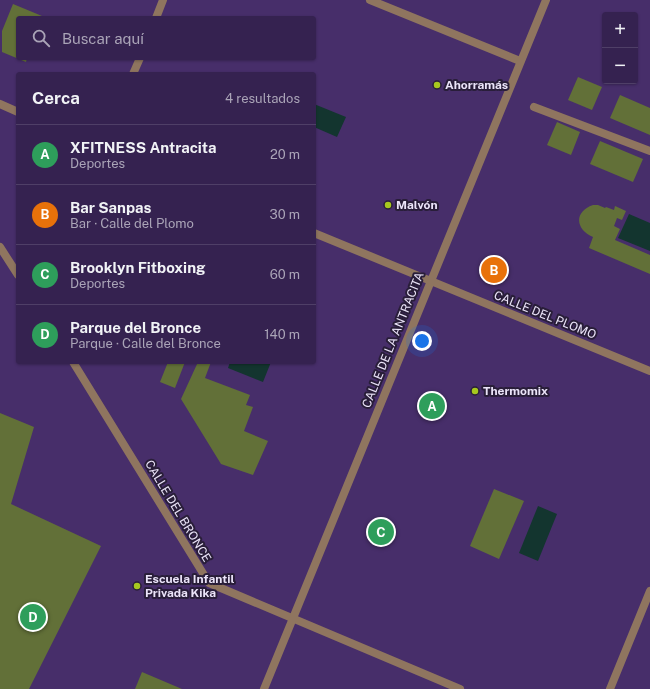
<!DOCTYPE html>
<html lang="es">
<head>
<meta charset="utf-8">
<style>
	:root { --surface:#352250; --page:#3d2a57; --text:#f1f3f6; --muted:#aaa4b7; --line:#4f3f67; --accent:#95b2f1 }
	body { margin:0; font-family:"Public Sans",sans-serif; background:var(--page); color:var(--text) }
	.controls { position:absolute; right:12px; top:12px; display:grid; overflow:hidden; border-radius:4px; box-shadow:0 1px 3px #0004 }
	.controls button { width:36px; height:36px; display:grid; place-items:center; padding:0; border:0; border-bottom:1px solid var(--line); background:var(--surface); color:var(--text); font:20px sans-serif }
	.you { position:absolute; left:422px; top:341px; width:14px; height:14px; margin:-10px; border:3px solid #fff; border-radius:50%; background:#1a73e8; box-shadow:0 0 0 6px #1a73e833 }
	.badge { display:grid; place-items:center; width:26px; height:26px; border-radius:50%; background:var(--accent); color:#fff; font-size:13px; font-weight:700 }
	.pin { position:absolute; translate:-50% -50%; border:2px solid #fff; box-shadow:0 1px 4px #0006 }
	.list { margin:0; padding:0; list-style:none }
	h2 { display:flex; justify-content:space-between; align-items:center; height:52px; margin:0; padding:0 16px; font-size:17px }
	h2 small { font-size:13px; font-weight:400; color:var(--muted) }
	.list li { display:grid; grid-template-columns:26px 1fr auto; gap:12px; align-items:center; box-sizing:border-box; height:60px; padding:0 16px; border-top:1px solid var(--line) }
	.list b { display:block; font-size:15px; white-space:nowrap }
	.list p { margin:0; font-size:13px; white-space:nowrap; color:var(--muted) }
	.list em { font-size:13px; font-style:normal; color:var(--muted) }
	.icon { flex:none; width:22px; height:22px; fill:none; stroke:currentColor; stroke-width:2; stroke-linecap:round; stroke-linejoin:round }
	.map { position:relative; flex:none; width:650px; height:689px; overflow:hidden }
	.search { position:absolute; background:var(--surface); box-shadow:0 1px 3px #0004; left:16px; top:16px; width:300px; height:44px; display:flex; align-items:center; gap:10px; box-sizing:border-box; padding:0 14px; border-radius:4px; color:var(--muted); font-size:15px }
	.panel { position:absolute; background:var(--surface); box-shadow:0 1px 3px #0004; left:16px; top:72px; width:300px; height:292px; border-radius:4px }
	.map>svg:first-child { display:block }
	.green { fill:#627038 }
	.water { fill:#13352f }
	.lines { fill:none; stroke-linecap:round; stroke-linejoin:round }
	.pedestrian { stroke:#8f755f; stroke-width:8 }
	.minor { stroke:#8f755f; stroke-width:8 }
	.poi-dot { fill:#a7c81f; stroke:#291e39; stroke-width:1.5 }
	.labels { text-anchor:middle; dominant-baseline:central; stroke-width:4; stroke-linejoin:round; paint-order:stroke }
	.poi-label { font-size:12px; font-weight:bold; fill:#ebe4f9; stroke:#291e39; text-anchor:start }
	.street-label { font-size:12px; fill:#ebe4f9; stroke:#291e39 }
</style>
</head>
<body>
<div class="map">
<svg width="650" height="689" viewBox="0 0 650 689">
	<rect width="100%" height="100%" fill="#472e6a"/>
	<g class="green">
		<polygon points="13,4 42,16 42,18 18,18 18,58 27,58 26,62 2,52 2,31"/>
		<polygon points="578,77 602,87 592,110 568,100"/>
		<polygon points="620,95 650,108 650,135 610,118"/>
		<polygon points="557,122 580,132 571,155 547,145"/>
		<polygon points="600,141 643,159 633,182 590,164"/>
		<path d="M593 205H598L605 208 606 207 614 210 615 206 626 211 622 220 617 218 614 226 620 229 615 240 650 255V274L589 248 593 237C576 230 573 212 593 205Z"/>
		<polygon points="168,362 185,362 175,388 160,382"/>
		<polygon points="198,362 211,362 205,378 250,395 246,405 253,407 244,431 268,441 253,475 221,464 181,399"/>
		<polygon points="0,413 34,427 11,504 101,546 29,689 0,689"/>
		<polygon points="494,489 524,501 499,559 470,546"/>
		<polygon points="142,672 182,689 135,689"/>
	</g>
	<g class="water">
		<polygon points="314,104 346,117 337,137 314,127"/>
		<polygon points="629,214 650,223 650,251 618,238"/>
		<polygon points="230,362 271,362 263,382 228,368"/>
		<polygon points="538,506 557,514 538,561 519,553"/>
	</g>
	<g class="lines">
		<polyline class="pedestrian" points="534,107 650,151"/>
		<g class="minor">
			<polyline points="370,0 520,61"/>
			<polyline points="156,18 163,0"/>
			<polyline points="133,74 140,58"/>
			<polyline points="0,104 18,112"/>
			<polyline points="314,233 650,371"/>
			<polyline points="0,247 18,275"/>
			<polyline points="73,362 209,583 460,689"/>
			<polyline points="264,689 546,0"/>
			<polyline points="610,689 650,591"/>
		</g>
	</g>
	<g class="poi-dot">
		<circle cx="437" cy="85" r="4"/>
		<circle cx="388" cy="205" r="4"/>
		<circle cx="475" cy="391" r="4"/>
		<circle cx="137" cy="586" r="4"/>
	</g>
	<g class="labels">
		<g class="poi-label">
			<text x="445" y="85">Ahorramás</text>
			<text x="396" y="205">Malvón</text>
			<text x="483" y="391">Thermomix</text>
			<text x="145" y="579">Escuela Infantil<tspan x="145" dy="14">Privada Kika</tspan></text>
		</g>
		<g class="street-label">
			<text transform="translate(545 315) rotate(22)">CALLE DEL PLOMO</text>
			<text transform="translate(393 340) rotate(-68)">CALLE DE LA ANTRACITA</text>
			<text transform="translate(178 511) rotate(59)">CALLE DEL BRONCE</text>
		</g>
	</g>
</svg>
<div class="controls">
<button>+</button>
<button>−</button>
</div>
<div class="you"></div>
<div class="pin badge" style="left:432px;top:406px;background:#2e9e5b">A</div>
<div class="pin badge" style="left:494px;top:270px;background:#e8710a">B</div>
<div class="pin badge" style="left:381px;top:532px;background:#2e9e5b">C</div>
<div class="pin badge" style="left:33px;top:617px;background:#2e9e5b">D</div>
<div class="search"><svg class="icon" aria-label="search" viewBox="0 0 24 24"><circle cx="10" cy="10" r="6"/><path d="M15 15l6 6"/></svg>Buscar aquí</div>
<section class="panel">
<h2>Cerca<small>4 resultados</small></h2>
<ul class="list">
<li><span class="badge" style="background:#2e9e5b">A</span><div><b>XFITNESS Antracita</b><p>Deportes</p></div><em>20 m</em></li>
<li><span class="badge" style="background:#e8710a">B</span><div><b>Bar Sanpas</b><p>Bar · Calle del Plomo</p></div><em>30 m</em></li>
<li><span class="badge" style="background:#2e9e5b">C</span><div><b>Brooklyn Fitboxing</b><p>Deportes</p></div><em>60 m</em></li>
<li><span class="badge" style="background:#2e9e5b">D</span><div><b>Parque del Bronce</b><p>Parque · Calle del Bronce</p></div><em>140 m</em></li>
</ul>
</section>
</div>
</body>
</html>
